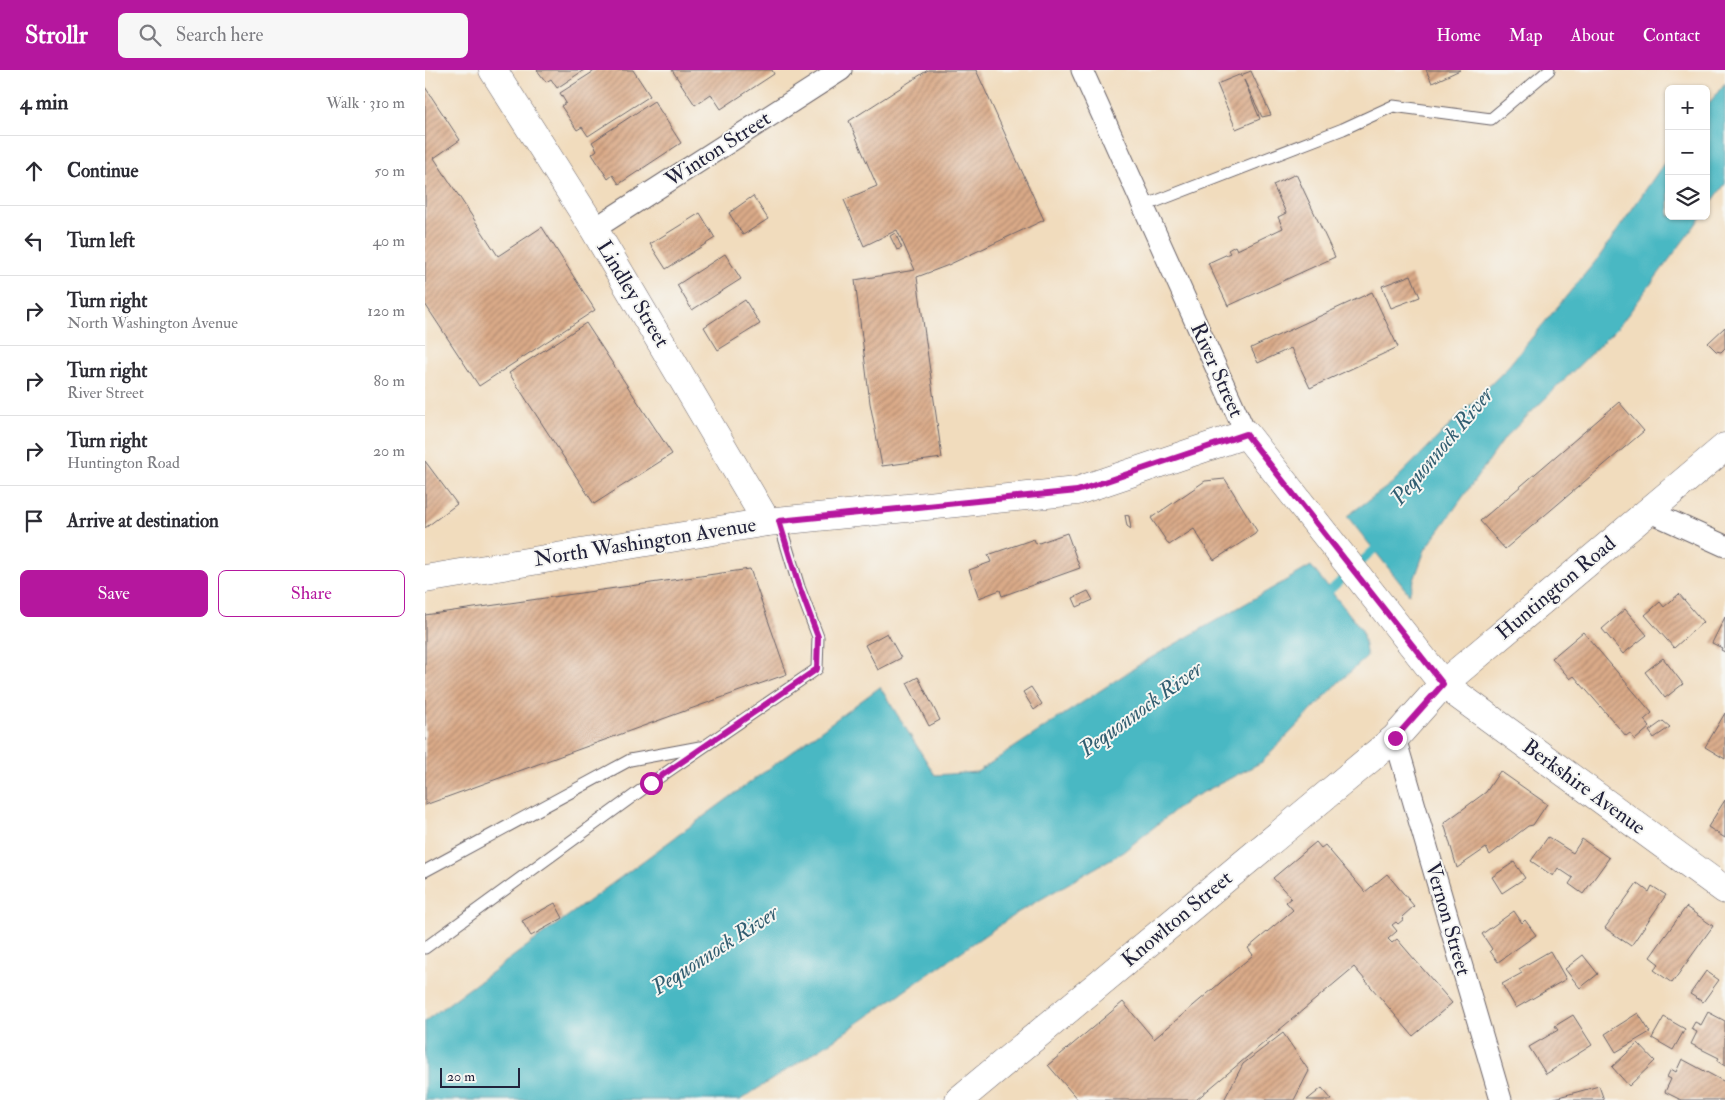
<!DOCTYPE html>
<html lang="en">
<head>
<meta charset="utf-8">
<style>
	:root { --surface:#fff; --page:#f7f7f7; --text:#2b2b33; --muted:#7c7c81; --line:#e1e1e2; --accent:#b5179e }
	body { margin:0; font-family:"IM FELL Double Pica",serif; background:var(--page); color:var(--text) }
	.controls { position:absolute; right:15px; top:15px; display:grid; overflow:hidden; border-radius:8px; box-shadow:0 1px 4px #0004 }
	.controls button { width:45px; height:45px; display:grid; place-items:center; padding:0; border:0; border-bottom:1px solid var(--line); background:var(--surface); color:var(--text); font:25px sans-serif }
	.scale { position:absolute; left:15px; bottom:12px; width:80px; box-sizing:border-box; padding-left:5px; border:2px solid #22223b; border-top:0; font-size:14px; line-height:18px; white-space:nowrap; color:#22223b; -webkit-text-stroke:4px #f6f6f2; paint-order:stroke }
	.stop { position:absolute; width:15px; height:15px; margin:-11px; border:4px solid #b5179e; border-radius:50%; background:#fff }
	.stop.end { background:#b5179e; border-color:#fff; box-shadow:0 1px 5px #0008 }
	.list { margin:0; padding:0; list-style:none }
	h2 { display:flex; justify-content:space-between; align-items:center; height:65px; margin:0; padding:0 20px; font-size:21px }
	h2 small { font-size:16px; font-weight:400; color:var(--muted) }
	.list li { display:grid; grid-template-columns:32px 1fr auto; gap:15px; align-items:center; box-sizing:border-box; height:70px; padding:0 20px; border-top:1px solid var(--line) }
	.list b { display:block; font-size:19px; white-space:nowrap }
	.list p { margin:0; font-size:16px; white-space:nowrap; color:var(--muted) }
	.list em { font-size:16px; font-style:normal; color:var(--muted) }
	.actions { display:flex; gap:10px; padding:15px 20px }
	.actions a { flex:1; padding:11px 0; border:1px solid var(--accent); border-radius:8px; text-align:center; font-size:18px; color:var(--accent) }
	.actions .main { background:var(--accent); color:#fff }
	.icon { flex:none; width:28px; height:28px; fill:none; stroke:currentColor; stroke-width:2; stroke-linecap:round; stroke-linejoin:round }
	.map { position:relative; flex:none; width:1300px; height:1030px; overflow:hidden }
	header { display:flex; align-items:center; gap:30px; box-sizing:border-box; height:70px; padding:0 25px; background:var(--accent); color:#fff }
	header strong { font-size:24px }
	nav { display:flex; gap:28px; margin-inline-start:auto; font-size:18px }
	.search { width:350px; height:45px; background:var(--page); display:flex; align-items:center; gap:12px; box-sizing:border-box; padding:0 18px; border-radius:8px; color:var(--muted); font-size:19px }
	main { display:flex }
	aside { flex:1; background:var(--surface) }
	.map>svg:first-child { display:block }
	.water { fill:#4ab8c3; stroke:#366d7f }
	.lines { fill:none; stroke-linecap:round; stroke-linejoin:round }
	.stream { stroke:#4ab8c3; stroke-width:8 }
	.building { fill:url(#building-hatch) }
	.lane-casing { stroke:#6a6368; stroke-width:13 }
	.street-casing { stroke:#6a6368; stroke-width:23 }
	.secondary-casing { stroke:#6a6368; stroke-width:29 }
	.lane { stroke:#fff; stroke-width:11 }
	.street { stroke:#fff; stroke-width:21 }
	.secondary { stroke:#fff; stroke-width:28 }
	.route { stroke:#b5179e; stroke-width:6 }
	.labels { text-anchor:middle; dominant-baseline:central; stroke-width:4; stroke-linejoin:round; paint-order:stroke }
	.street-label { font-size:21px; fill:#22223b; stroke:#f6f6f2 }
	.water-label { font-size:22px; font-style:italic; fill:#325e71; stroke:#f6f6f2 }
</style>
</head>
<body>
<header>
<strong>Strollr</strong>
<div class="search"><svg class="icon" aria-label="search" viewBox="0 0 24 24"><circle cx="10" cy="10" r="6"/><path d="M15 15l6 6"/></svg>Search here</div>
<nav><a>Home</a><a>Map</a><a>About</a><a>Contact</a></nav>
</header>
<main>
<aside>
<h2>4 min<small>Walk · 310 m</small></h2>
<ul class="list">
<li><svg class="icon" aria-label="ahead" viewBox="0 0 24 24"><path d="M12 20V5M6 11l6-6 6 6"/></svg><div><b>Continue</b></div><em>50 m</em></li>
<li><svg class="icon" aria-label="left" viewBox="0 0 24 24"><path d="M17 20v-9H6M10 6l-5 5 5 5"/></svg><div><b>Turn left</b></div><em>40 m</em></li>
<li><svg class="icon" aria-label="right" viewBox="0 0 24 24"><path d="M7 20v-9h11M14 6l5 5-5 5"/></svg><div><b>Turn right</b><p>North Washington Avenue</p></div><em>120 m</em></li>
<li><svg class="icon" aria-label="right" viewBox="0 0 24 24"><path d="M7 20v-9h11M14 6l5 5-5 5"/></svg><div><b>Turn right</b><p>River Street</p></div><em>80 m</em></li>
<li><svg class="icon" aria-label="right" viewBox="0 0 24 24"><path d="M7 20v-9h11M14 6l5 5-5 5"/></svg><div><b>Turn right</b><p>Huntington Road</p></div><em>20 m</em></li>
<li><svg class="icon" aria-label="arrive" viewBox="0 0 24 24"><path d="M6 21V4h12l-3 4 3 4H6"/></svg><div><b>Arrive at destination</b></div></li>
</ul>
<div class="actions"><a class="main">Save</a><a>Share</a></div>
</aside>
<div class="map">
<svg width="1300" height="1030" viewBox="0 0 1300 1030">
	<defs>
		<pattern id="building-hatch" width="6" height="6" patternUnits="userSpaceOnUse" patternTransform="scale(1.25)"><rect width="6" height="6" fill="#daaa88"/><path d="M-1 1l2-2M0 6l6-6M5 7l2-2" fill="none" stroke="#b08a70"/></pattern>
	</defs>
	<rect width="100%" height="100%" fill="#f6f6f2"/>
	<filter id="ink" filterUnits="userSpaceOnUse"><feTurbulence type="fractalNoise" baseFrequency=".02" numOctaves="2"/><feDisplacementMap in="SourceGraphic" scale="10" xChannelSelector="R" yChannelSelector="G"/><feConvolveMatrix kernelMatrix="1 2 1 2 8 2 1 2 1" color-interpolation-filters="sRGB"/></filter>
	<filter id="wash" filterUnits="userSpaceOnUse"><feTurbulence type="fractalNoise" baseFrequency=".0096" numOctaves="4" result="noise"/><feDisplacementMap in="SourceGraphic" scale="20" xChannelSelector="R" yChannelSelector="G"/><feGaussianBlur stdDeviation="1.12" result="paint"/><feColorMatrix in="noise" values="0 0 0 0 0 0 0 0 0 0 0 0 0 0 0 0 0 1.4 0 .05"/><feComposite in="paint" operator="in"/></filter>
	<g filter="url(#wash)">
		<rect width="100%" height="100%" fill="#f1dcbd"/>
		<g class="water">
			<polygon points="1300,13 1300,114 1281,140 1281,37"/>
			<polygon points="1244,86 1244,146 1277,146 1195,255 1080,368 1000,480 984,524 922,446 966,414 1080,300 1174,187"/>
			<polygon points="886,496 937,560 942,587 915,611 837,692 763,730 698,782 592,843 407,971 315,1030 0,1030 0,951 455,617 510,705 552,702 717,593"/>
		</g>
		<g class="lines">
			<polyline class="stream" points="899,526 955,474"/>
		</g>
		<g id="blocks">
			<g class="building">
				<polygon points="112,0 159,0 132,18 126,9 121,12"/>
				<polygon points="171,0 208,0 225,26 163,66 157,57 152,60 136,36 141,33 135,23"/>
				<polygon points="247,0 347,0 349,4 296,39 286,24 270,35"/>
				<polygon points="503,0 551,0 619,150 521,196 492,207 517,388 457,396 445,333 430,210 490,200 472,160 439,176 419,130 452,116 424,51"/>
				<polygon points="1001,0 1035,0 1007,13"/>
				<polygon points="826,1 846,45 837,47 819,10 835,49 811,59 792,14 814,5 817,7 816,5"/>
				<polygon points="0,17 35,70 9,88 73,186 117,157 170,240 54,316 0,234"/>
				<polygon points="229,31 256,73 194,114 188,105 183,109 167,84 172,80 167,72"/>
				<polygon points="871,104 910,187 803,236 783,193 805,183 803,180 810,176 812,180 858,158 853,147 861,143 848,115"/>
				<polygon points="328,126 343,149 318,165 304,143"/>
				<polygon points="275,143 290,168 241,199 225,174"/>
				<polygon points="470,163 477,178 472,180 465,166"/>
				<polygon points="300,184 316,209 267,240 252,215"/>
				<polygon points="986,205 995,227 966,238 957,216"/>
				<polygon points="947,222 973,277 885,318 866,278 833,293 826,278"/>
				<polygon points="320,230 335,254 293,280 279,257"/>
				<polygon points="161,253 247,384 169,434 84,303"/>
				<polygon points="1300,257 1300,278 1296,282 1291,281 1283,273"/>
				<polygon points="1194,332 1219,361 1080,479 1055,451"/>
				<polygon points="0,391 32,434 0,458"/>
				<polygon points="800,409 832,461 830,464 789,490 769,459 744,475 726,448 780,411"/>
				<polygon points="700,445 704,446 706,459 702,456"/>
				<polygon points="642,463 655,498 577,526 575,520 554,528 544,500 566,492 563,485 609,469 611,474"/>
				<polygon points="325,499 362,604 0,735 0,545"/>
				<polygon points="663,521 668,530 652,537 648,528"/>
				<polygon points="1254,524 1278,552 1249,578 1220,545 1235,532 1239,537"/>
				<polygon points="1200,539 1222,565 1198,584 1177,559"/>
				<polygon points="1300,547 1300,582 1296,580 1297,578 1287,573"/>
				<polygon points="1158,562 1227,643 1219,650 1225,657 1210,670 1205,663 1201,666 1149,606 1145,609 1127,588"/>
				<polygon points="462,563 476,588 453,600 440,575"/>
				<polygon points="1238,588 1258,614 1240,628 1220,602"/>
				<polygon points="493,607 515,650 504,656 482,613"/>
				<polygon points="606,617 617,634 609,640 598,622"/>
				<polygon points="1300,643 1300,689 1280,677"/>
				<polygon points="1238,651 1245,657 1229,668 1224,661"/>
				<polygon points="1075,701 1122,734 1108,755 1103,756 1065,785 1061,778 1032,798 1019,753 1061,722"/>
				<polygon points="1300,730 1300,768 1283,757"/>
				<polygon points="1123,767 1148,783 1157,769 1184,788 1158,824 1144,814 1148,808 1133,798 1128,806 1106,791"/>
				<polygon points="891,772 896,778 900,775 940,822 962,804 989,836 977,847 979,849 973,854 971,852 967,855 972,861 963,869 967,873 972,869 1027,933 988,966 929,897 771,1030 653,1030 623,995 698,932 729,969 828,885 823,878 868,840 861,832 866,828 848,808"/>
				<polygon points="1089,792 1100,808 1077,823 1067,807"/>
				<polygon points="1212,813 1224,822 1227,816 1241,825 1206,876 1180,858"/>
				<polygon points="130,833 138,848 106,866 97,851"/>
				<polygon points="1261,837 1288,856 1247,913 1229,900 1234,894 1225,887"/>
				<polygon points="1089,841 1097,853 1100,850 1111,865 1073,892 1065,881 1067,879 1057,864"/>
				<polygon points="1125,881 1141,909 1091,938 1077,914 1097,903 1094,899"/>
				<polygon points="1158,885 1173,904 1155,918 1140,899"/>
				<polygon points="1281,901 1294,910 1278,932 1265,924"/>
				<polygon points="1283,942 1300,951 1300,996 1292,991 1294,988 1266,974 1272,962 1266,959 1270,952 1276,955"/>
				<polygon points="1213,943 1225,962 1191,982 1180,964"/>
				<polygon points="1148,945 1167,975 1121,1004 1104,977 1133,960 1130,956"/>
				<polygon points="1239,947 1260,959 1248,980 1227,968"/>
				<polygon points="858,963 884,1001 869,1030 799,1030 818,994"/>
				<polygon points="1213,973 1230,991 1204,1016 1187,997"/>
				<polygon points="1257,989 1300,1012 1300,1030 1256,1030 1240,1022 1246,1009 1242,1007 1246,999 1251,1002"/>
				<polygon points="1174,1016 1179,1030 1126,1030 1126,1029"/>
				<polygon points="897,1018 907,1030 882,1030"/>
			</g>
		</g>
	</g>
	<g filter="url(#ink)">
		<use href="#blocks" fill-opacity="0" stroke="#6a6368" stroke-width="1"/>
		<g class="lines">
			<defs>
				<g id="lane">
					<polyline points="719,136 918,59 968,36 1066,49 1124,0"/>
					<polyline points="0,801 205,690 275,677"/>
					<polyline points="0,878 226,713 392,599 393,567 374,517 354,451"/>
				</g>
				<g id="street">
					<polyline points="657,0 821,364"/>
					<polyline points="169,159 416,0"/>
					<polyline points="1223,441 1300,476"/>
					<polyline points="970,668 1076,1030"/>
				</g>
				<g id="secondary">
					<polyline points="68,0 169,159 342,452"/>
					<polyline points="0,509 342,452 652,421 821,364 1018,614 1300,820"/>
					<polyline points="534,1030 970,668 1018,614 1300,377"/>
				</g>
			</defs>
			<use href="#lane" class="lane-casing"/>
			<use href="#street" class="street-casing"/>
			<use href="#secondary" class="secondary-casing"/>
			<use href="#lane" class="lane"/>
			<use href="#street" class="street"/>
			<use href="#secondary" class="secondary"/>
		</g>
	</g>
	<g class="lines" filter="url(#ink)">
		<polyline class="route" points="226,713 392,599 393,567 374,516 354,451 652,421 821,364 1018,614 970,668"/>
	</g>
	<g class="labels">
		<g class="street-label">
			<text transform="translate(293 79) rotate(-33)">Winton Street</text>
			<text transform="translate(208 224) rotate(59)">Lindley Street</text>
			<text transform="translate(792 300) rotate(66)">River Street</text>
			<text transform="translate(220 472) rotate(-9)">North Washington Avenue</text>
			<text transform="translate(1131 518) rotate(-40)">Huntington Road</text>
			<text transform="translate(1159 717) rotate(36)">Berkshire Avenue</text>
			<text transform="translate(752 849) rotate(-40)">Knowlton Street</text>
			<text transform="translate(1023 849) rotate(74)">Vernon Street</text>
		</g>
		<g class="water-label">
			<text transform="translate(1017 376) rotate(-50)">Pequonnock River</text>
			<text transform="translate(716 639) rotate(-36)">Pequonnock River</text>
			<text transform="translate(290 880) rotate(-33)">Pequonnock River</text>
		</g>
	</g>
</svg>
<div class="controls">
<button>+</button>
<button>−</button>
<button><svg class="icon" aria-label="layers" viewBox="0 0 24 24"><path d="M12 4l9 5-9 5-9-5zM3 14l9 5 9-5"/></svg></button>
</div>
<div class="scale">20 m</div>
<div class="stop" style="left:226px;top:713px"></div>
<div class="stop end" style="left:970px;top:668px"></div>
</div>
</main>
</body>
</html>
